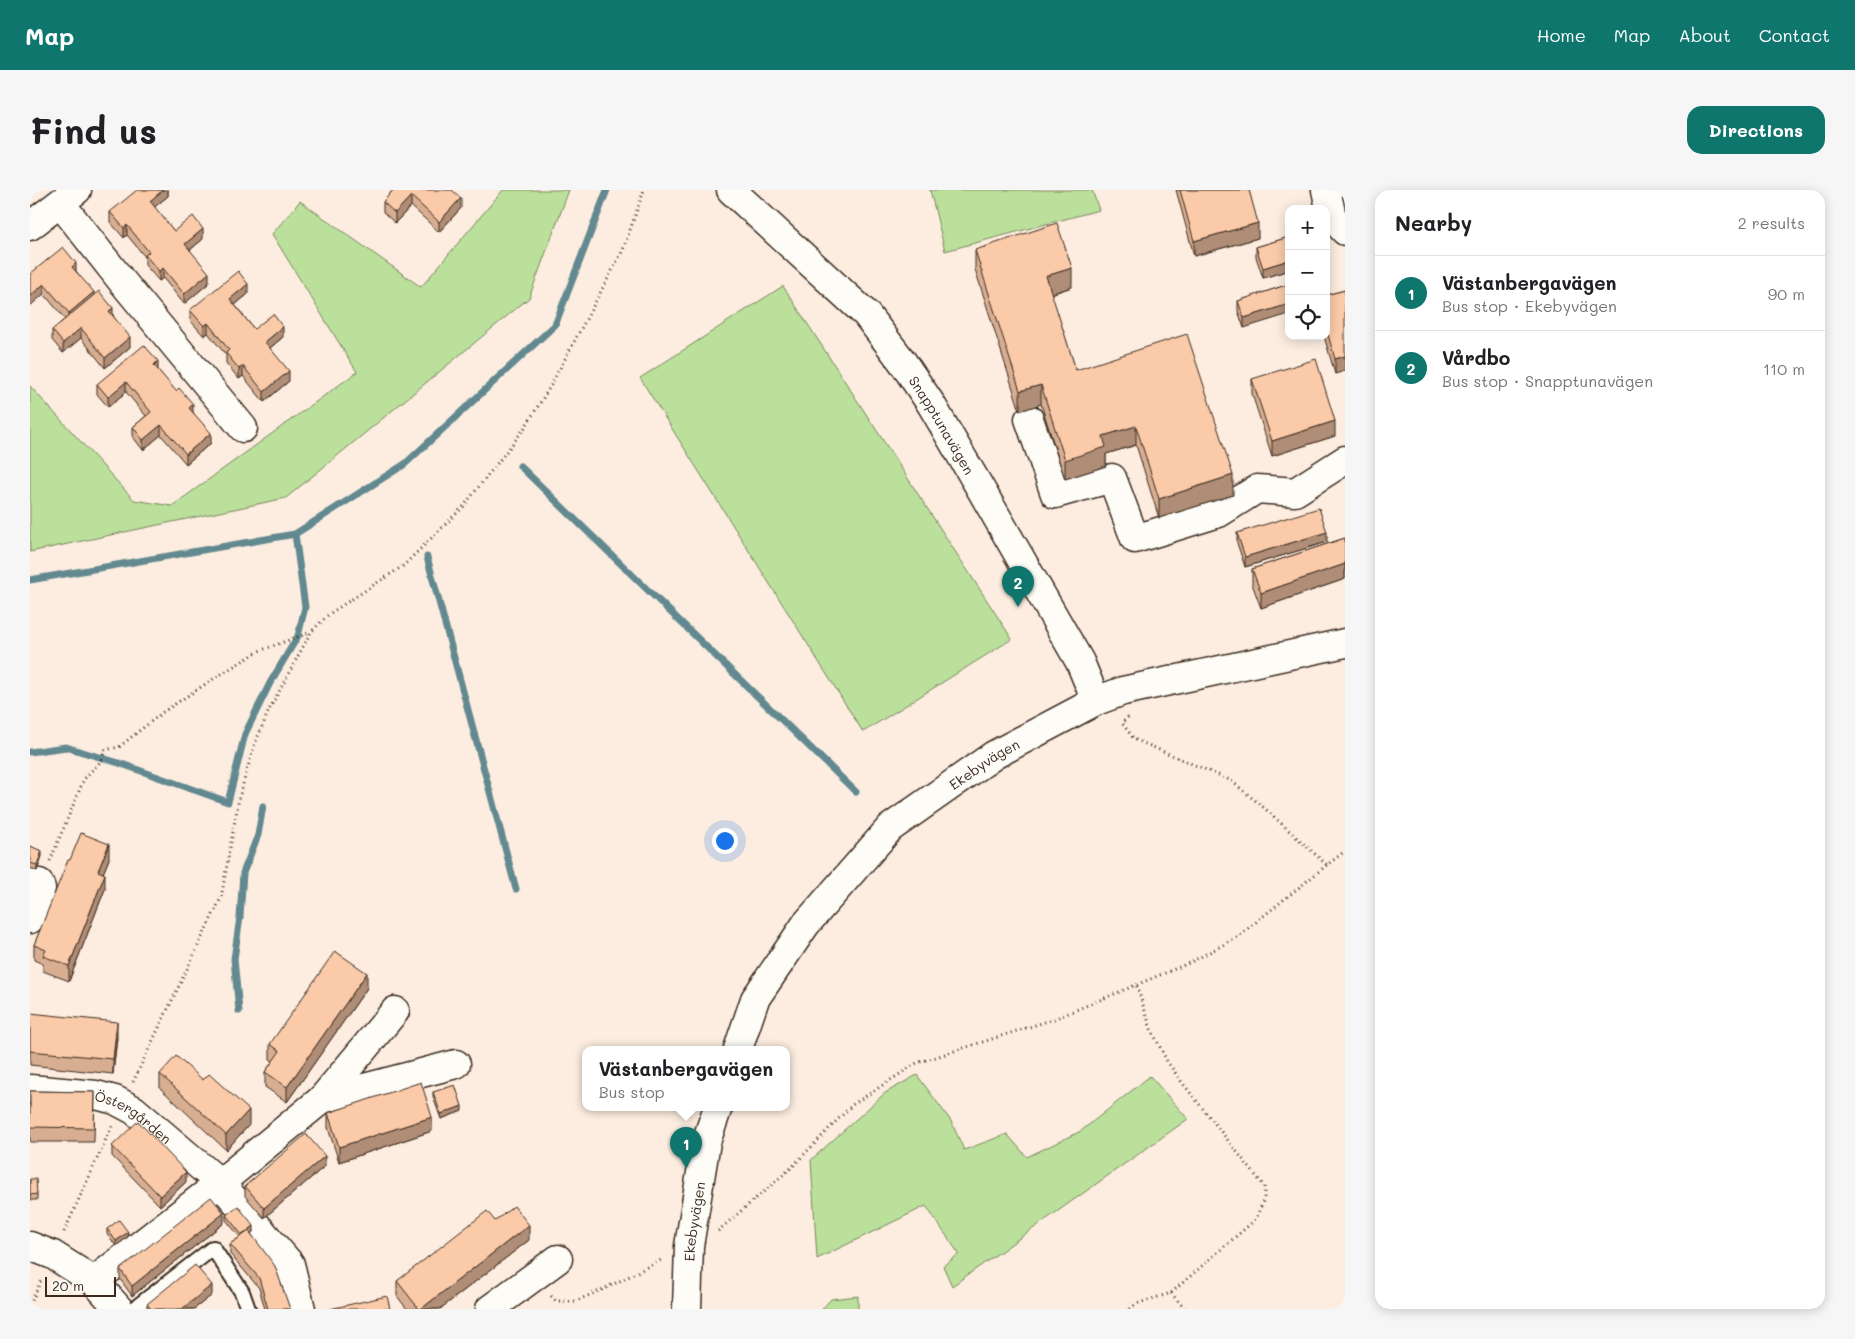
<!DOCTYPE html>
<html lang="en">
<head>
<meta charset="utf-8">
<style>
	:root { --surface:#fff; --page:#f6f6f6; --text:#202124; --muted:#757577; --line:#e0e0e0; --accent:#0f766e }
	body { margin:0; font-family:Mali,sans-serif; background:var(--page); color:var(--text) }
	.controls { position:absolute; right:15px; top:15px; display:grid; overflow:hidden; border-radius:10px; box-shadow:0 2px 12px #0003 }
	.controls button { width:45px; height:45px; display:grid; place-items:center; padding:0; border:0; border-bottom:1px solid var(--line); background:var(--surface); color:var(--text); font:25px sans-serif }
	.scale { position:absolute; left:15px; bottom:12px; width:71px; box-sizing:border-box; padding-left:5px; border:2px solid #3b2a1e; border-top:0; font-size:14px; line-height:18px; white-space:nowrap; color:#3b2a1e; -webkit-text-stroke:4px #fdfcf7; paint-order:stroke }
	.you { position:absolute; left:694px; top:650px; width:18px; height:18px; margin:-12px; border:4px solid #fff; border-radius:50%; background:#1a73e8; box-shadow:0 0 0 8px #1a73e833 }
	.badge { display:grid; place-items:center; width:32px; height:32px; border-radius:50%; background:var(--accent); color:#fff; font-size:16px; font-weight:700 }
	.pin { position:absolute; translate:-50% -41px; filter:drop-shadow(0 1px 2px #0008) }
	.pin::after { content:''; position:absolute; top:26px; width:18px; height:15px; background:inherit; clip-path:polygon(0 0,100% 0,50% 100%) }
	.popup { position:absolute; left:552px; top:856px; width:208px; height:65px; box-sizing:border-box; display:grid; place-content:center; border-radius:10px; background:var(--surface); filter:drop-shadow(0 1px 4px #0005); font-size:16px; white-space:nowrap; color:var(--muted) }
	.popup b { font-size:19px; color:var(--text) }
	.popup::after { content:''; position:absolute; left:50%; top:100%; margin-left:-10px; border:10px solid transparent; border-top-color:var(--surface) }
	.list { margin:0; padding:0; list-style:none }
	h2 { display:flex; justify-content:space-between; align-items:center; height:65px; margin:0; padding:0 20px; font-size:21px }
	h2 small { font-size:16px; font-weight:400; color:var(--muted) }
	.list li { display:grid; grid-template-columns:32px 1fr auto; gap:15px; align-items:center; box-sizing:border-box; height:75px; padding:0 20px; border-top:1px solid var(--line) }
	.list b { display:block; font-size:19px; white-space:nowrap }
	.list p { margin:0; font-size:16px; white-space:nowrap; color:var(--muted) }
	.list em { font-size:16px; font-style:normal; color:var(--muted) }
	.icon { flex:none; width:28px; height:28px; fill:none; stroke:currentColor; stroke-width:2; stroke-linecap:round; stroke-linejoin:round }
	.map { position:relative; flex:none; width:1315px; height:1119px; overflow:hidden; border-radius:15px }
	header { display:flex; align-items:center; gap:30px; box-sizing:border-box; height:70px; padding:0 25px; background:var(--accent); color:#fff }
	header strong { font-size:24px }
	nav { display:flex; gap:28px; margin-inline-start:auto; font-size:18px }
	.intro { display:flex; align-items:center; justify-content:space-between; box-sizing:border-box; height:120px; padding:0 30px }
	h1 { margin:0; font-size:35px }
	.button { padding:12px 22px; border-radius:15px; background:var(--accent); color:#fff; font-size:18px; font-weight:700 }
	main { display:flex; gap:30px; padding:0 30px }
	aside { flex:1; background:var(--surface); border-radius:15px; box-shadow:0 2px 12px #0003 }
	.map>svg:first-child { display:block }
	.green { fill:#bae09c; stroke:#7a855d }
	.lines { fill:none; stroke-linecap:round; stroke-linejoin:round }
	.stream { stroke:#638990; stroke-width:7 }
	.lane-casing { stroke:#3b2a1e; stroke-width:18 }
	.street-casing { stroke:#3b2a1e; stroke-width:31 }
	.path { stroke:#3b2a1e; stroke-width:3; stroke-dasharray:1 4; stroke-linecap:butt }
	.lane { stroke:#fdfcf7; stroke-width:14 }
	.street { stroke:#fdfcf7; stroke-width:28 }
	.wall { fill:#d7ae91; stroke:#3b2a1e }
	.shaded-wall { fill:#af8d76; stroke:#3b2a1e }
	.building { fill:#facaa9; stroke:#3b2a1e }
	.labels { text-anchor:middle; dominant-baseline:central; stroke-width:5; stroke-linejoin:round; paint-order:stroke }
	.street-label { font-size:14px; fill:#3b2a1e; stroke:#fdfcf7 }
</style>
</head>
<body>
<header>
<strong>Map</strong>
<nav><a>Home</a><a>Map</a><a>About</a><a>Contact</a></nav>
</header>
<div class="intro"><h1>Find us</h1><a class="button">Directions</a></div>
<main>
<div class="map">
<svg width="1315" height="1119" viewBox="0 0 1315 1119">
	<rect width="100%" height="100%" fill="#fcede0"/>
	<filter id="ink" filterUnits="userSpaceOnUse"><feTurbulence type="fractalNoise" baseFrequency=".02" numOctaves="2"/><feDisplacementMap in="SourceGraphic" scale="10" xChannelSelector="R" yChannelSelector="G"/><feConvolveMatrix kernelMatrix="1 2 1 2 8 2 1 2 1" color-interpolation-filters="sRGB"/></filter>
	<g filter="url(#ink)">
		<g class="green">
			<polygon points="473,0 539,0 499,108 256,308 0,362 0,196 104,310 142,316 327,182 242,44 270,11 391,97"/>
			<polygon points="900,0 1062,0 1069,20 915,61"/>
			<polygon points="753,96 982,449 833,542 610,188"/>
			<polygon points="887,885 921,931 934,960 977,944 997,967 1051,941 1120,886 1158,929 922,1096 913,1076 929,1064 896,1016 787,1069 781,970 855,903"/>
			<polygon points="828,1106 828,1119 792,1119 801,1109"/>
		</g>
		<g class="lines">
			<g class="stream">
				<polyline points="490,276 826,602"/>
				<polyline points="397,367 486,699"/>
				<polyline points="0,390 265,344 375,274 525,135 577,0"/>
				<polyline points="0,562 36,557 89,573 198,612 215,544 240,493 268,446 275,417 265,344"/>
				<polyline points="209,821 204,769 210,727 213,683 228,645 233,616"/>
			</g>
			<defs>
				<polyline id="lane" points="104,1119 183,1058 212,1102 218,1119"/>
				<g id="street">
					<path id="s1" d="M701 0 836 124 872 171 901 214 953 303 1050 472 1066 511"/>
					<polyline points="1296,0 1302,27 1315,41"/>
					<polyline points="31,14 91,90 213,238"/>
					<polyline points="0,36 47,0"/>
					<polyline points="999,229 1025,304 1082,288 1105,349 1189,323 1227,299 1265,302 1315,270"/>
					<polyline points="0,692 9,693 11,698 0,729"/>
					<path id="s2" d="M708 859 725 809 776 734 860 638 964 565 1066 511 1093 501 1315 453"/>
					<path id="s3" d="M0 899 66 905 85 910 104 920 190 993 260 1074 271 1119"/>
					<polyline points="292,909 365,821"/>
					<polyline points="0,1056 23,1065 64,1091 89,1119"/>
					<polyline points="64,1091 190,993 292,909 426,874"/>
					<polyline points="460,1119 528,1069"/>
					<path id="s4" d="M657 1119 659 1056 676 952 688 917"/>
				</g>
			</defs>
			<use href="#lane" class="lane-casing"/>
			<use href="#street" class="street-casing"/>
			<g class="path">
				<polyline points="1098,527 1092,533 1104,549 1200,590 1232,616 1297,675 1315,661"/>
				<polyline points="20,671 54,589 71,571 75,560 89,557 133,522 180,491 229,461 281,442"/>
				<polyline points="103,892 191,708 209,608 224,556 239,520 281,442 299,424 373,376 433,317 494,239 521,195 593,60 614,0"/>
				<polyline points="688,1041 761,978 822,915 887,873 1024,829 1159,773 1206,748 1297,675"/>
				<polyline points="34,1042 82,936"/>
				<polyline points="1141,1103 1155,1119"/>
				<polyline points="521,1106 526,1111 546,1111 576,1098 633,1069"/>
				<polyline points="0,1115 12,1088"/>
				<polyline points="1100,1119 1106,1114 1141,1103 1226,1029 1234,1009 1234,996 1151,891 1137,871 1121,839 1106,794"/>
			</g>
			<use href="#lane" class="lane"/>
			<use href="#street" class="street"/>
		</g>
		<g class="wall">
			<polygon points="138,0 138,6 124,17 144,41 173,49 160,60 179,93 154,114 133,88 129,91 115,75 115,67 97,45 94,48 80,32 80,22"/>
			<polygon points="363,0 431,18 409,42 381,16 365,33 353,22 353,12"/>
			<polygon points="1146,0 1219,0 1228,48 1164,66"/>
			<polygon points="1259,47 1259,80 1233,88 1226,67 1226,57"/>
			<polygon points="945,60 1042,97 1021,104 1046,180 1203,305 1129,328 1106,255 1076,264 1076,276 1035,289 1011,214 990,221 945,79"/>
			<polygon points="46,81 64,106 83,125 100,157 75,178 51,148 33,163 22,150 22,140 35,129 14,104 0,84"/>
			<polygon points="1259,94 1214,138 1208,121 1208,111"/>
			<polygon points="1315,100 1305,184 1294,146 1296,146 1296,105"/>
			<polygon points="218,104 205,115 224,139 253,147 240,158 259,191 234,212 213,186 209,189 196,173 196,165 178,143 174,146 160,130 160,120"/>
			<polygon points="128,180 163,222 181,253 156,274 131,245 113,260 103,247 103,237 116,226 96,202 78,217 67,204 67,194"/>
			<polygon points="1222,189 1305,246 1242,266 1222,204"/>
			<polygon points="1207,343 1297,352 1215,377 1207,353"/>
			<polygon points="1315,348 1315,389 1231,418 1222,394 1222,379"/>
			<polygon points="0,656 12,666 7,681 0,678"/>
			<polygon points="79,669 73,683 75,699 39,791 13,781 13,774 4,770 4,755 40,670"/>
			<polygon points="337,798 257,912 235,897 235,882 243,871 240,869 240,854"/>
			<polygon points="0,823 87,847 83,884 0,875"/>
			<polygon points="130,884 219,935 196,960 130,898"/>
			<polygon points="0,901 65,902 64,952 0,952"/>
			<polygon points="403,902 432,921 411,929 403,907"/>
			<polygon points="298,923 402,941 309,972 298,938"/>
			<polygon points="82,956 156,992 130,1016 82,966"/>
			<polygon points="295,976 234,1028 215,1006 215,996"/>
			<polygon points="0,989 7,1004 7,1010 0,1010"/>
			<polygon points="196,1025 224,1041 221,1043 260,1119 235,1119 229,1098 200,1064 200,1054 210,1047 196,1030"/>
			<polygon points="465,1031 499,1050 410,1119 377,1119 367,1106 367,1091"/>
			<polygon points="194,1033 102,1106 90,1089 90,1079"/>
			<polygon points="77,1039 98,1047 86,1056 77,1044"/>
			<polygon points="182,1105 164,1119 117,1119 117,1114"/>
		</g>
		<g class="shaded-wall">
			<polygon points="133,0 138,0 138,6 120,21 120,11"/>
			<polygon points="381,6 381,16 365,33 365,23"/>
			<polygon points="431,8 431,18 409,42 409,32"/>
			<polygon points="1228,33 1228,48 1164,66 1164,51"/>
			<polygon points="97,35 97,45 94,48 94,38"/>
			<polygon points="173,39 173,49 155,64 155,54"/>
			<polygon points="1259,70 1259,80 1233,88 1233,78"/>
			<polygon points="46,73 46,83 42,77"/>
			<polygon points="133,78 133,88 129,91 129,81"/>
			<polygon points="1042,78 1042,97 1016,105 1016,86"/>
			<polygon points="179,83 179,93 154,114 154,104"/>
			<polygon points="14,94 14,104 0,116 0,106"/>
			<polygon points="218,94 218,104 200,119 200,109"/>
			<polygon points="64,102 64,112 39,133 39,123"/>
			<polygon points="1259,114 1259,124 1214,138 1214,128"/>
			<polygon points="83,118 83,128 79,121"/>
			<polygon points="178,133 178,143 174,146 174,136"/>
			<polygon points="253,137 253,147 235,162 235,152"/>
			<polygon points="51,138 51,148 33,163 33,153"/>
			<polygon points="100,147 100,157 75,178 75,168"/>
			<polygon points="1315,166 1315,181 1305,184 1305,169"/>
			<polygon points="128,171 128,181 124,175"/>
			<polygon points="213,176 213,186 209,189 209,179"/>
			<polygon points="259,181 259,191 234,212 234,202"/>
			<polygon points="96,192 96,202 78,217 78,207"/>
			<polygon points="1011,195 1011,214 990,221 990,201"/>
			<polygon points="163,214 163,224 159,218"/>
			<polygon points="1305,231 1305,246 1242,266 1242,251"/>
			<polygon points="131,235 131,245 113,260 113,250"/>
			<polygon points="1106,236 1106,255 1076,264 1076,276 1035,289 1035,270 1073,246"/>
			<polygon points="181,243 181,253 156,274 156,264"/>
			<polygon points="1203,285 1203,305 1129,328 1129,309"/>
			<polygon points="1297,342 1297,352 1215,377 1215,367"/>
			<polygon points="1315,374 1315,389 1231,418 1231,403"/>
			<polygon points="79,654 79,669 68,696 68,681"/>
			<polygon points="12,661 12,666 7,681 7,675"/>
			<polygon points="75,684 75,699 39,791 39,776"/>
			<polygon points="337,783 337,798 257,912 257,897"/>
			<polygon points="87,832 87,847 83,884 83,869"/>
			<polygon points="432,916 432,921 411,929 411,924"/>
			<polygon points="219,920 219,935 196,960 196,945"/>
			<polygon points="402,927 402,941 309,972 309,957"/>
			<polygon points="295,966 295,976 234,1028 234,1018"/>
			<polygon points="156,982 156,992 130,1016 130,1006"/>
			<polygon points="194,1023 194,1033 102,1106 102,1096"/>
			<polygon points="499,1035 499,1050 410,1119 391,1119"/>
			<polygon points="224,1036 224,1041 212,1050 212,1045"/>
			<polygon points="98,1042 98,1047 86,1056 86,1051"/>
			<polygon points="182,1095 182,1105 164,1119 152,1119"/>
		</g>
		<g class="building">
			<polygon points="107,0 133,0 120,11 144,41 163,26 173,39 155,54 179,83 154,104 133,78 129,81 115,65 119,62 97,35 94,38 80,22"/>
			<polygon points="363,0 422,0 431,8 409,32 381,6 365,23 353,12"/>
			<polygon points="1150,0 1219,0 1228,33 1164,51"/>
			<polygon points="1027,33 1042,78 1016,86 1046,180 1157,144 1203,285 1129,309 1106,236 1073,246 1076,257 1035,270 1011,195 990,201 945,60"/>
			<polygon points="1259,47 1259,70 1233,78 1226,57"/>
			<polygon points="33,57 46,73 42,77 64,102 39,123 14,94 0,106 0,84"/>
			<polygon points="208,81 218,94 200,109 224,139 243,124 253,137 235,152 259,181 234,202 213,176 209,179 196,163 199,160 178,133 174,136 160,120"/>
			<polygon points="1259,94 1259,114 1214,128 1208,111"/>
			<polygon points="1315,100 1315,166 1305,169 1296,138 1296,105"/>
			<polygon points="69,101 83,118 79,121 100,147 75,168 51,138 33,153 22,140"/>
			<polygon points="114,155 128,171 124,175 146,201 149,198 163,214 159,218 181,243 156,264 131,235 113,250 103,237 121,222 96,192 78,207 67,194"/>
			<polygon points="1286,169 1305,231 1242,251 1222,189"/>
			<polygon points="1289,318 1297,342 1215,367 1207,343"/>
			<polygon points="1315,348 1315,374 1231,403 1222,379"/>
			<polygon points="51,643 79,654 68,681 75,684 39,776 13,766 16,760 4,755 38,670 40,670"/>
			<polygon points="0,656 12,661 7,675 0,673"/>
			<polygon points="305,761 337,783 257,897 235,882 250,861 240,854"/>
			<polygon points="0,823 87,832 83,869 0,861"/>
			<polygon points="146,866 173,890 179,884 219,920 196,945 130,884"/>
			<polygon points="391,892 402,927 309,957 298,923"/>
			<polygon points="425,895 432,916 411,924 403,902"/>
			<polygon points="0,901 65,902 64,938 0,937"/>
			<polygon points="108,931 156,982 130,1006 82,956"/>
			<polygon points="276,944 295,966 234,1018 215,996"/>
			<polygon points="0,989 6,989 7,1004 0,1005"/>
			<polygon points="181,1007 194,1023 102,1096 90,1079"/>
			<polygon points="208,1016 224,1036 212,1045 196,1025"/>
			<polygon points="484,1016 499,1035 391,1119 389,1119 367,1091 457,1021 465,1031"/>
			<polygon points="89,1030 98,1042 86,1051 77,1039"/>
			<polygon points="219,1041 245,1076 260,1119 238,1119 229,1088 200,1054"/>
			<polygon points="165,1075 182,1095 152,1119 121,1119 117,1114"/>
			<polygon points="357,1106 360,1119 300,1119"/>
		</g>
	</g>
	<g class="labels">
		<g class="street-label">
			<text stroke="none"><textPath href="#s1" startOffset="318">Snapptunavägen</textPath></text>
			<text stroke="none"><textPath href="#s2" startOffset="385">Ekebyvägen</textPath></text>
			<text stroke="none"><textPath href="#s3" startOffset="110">Östergården</textPath></text>
			<text stroke="none"><textPath href="#s4" startOffset="88">Ekebyvägen</textPath></text>
		</g>
	</g>
</svg>
<div class="controls">
<button>+</button>
<button>−</button>
<button><svg class="icon" aria-label="locate" viewBox="0 0 24 24"><circle cx="12" cy="12" r="6"/><path d="M12 2v4M12 18v4M2 12h4M18 12h4"/></svg></button>
</div>
<div class="scale">20 m</div>
<div class="you"></div>
<div class="pin badge" style="left:656px;top:978px">1</div>
<div class="popup"><b>Västanbergavägen</b>Bus stop</div>
<div class="pin badge" style="left:988px;top:417px">2</div>
</div>
<aside>
<h2>Nearby<small>2 results</small></h2>
<ul class="list">
<li><span class="badge">1</span><div><b>Västanbergavägen</b><p>Bus stop · Ekebyvägen</p></div><em>90 m</em></li>
<li><span class="badge">2</span><div><b>Vårdbo</b><p>Bus stop · Snapptunavägen</p></div><em>110 m</em></li>
</ul>
</aside>
</main>
</body>
</html>
